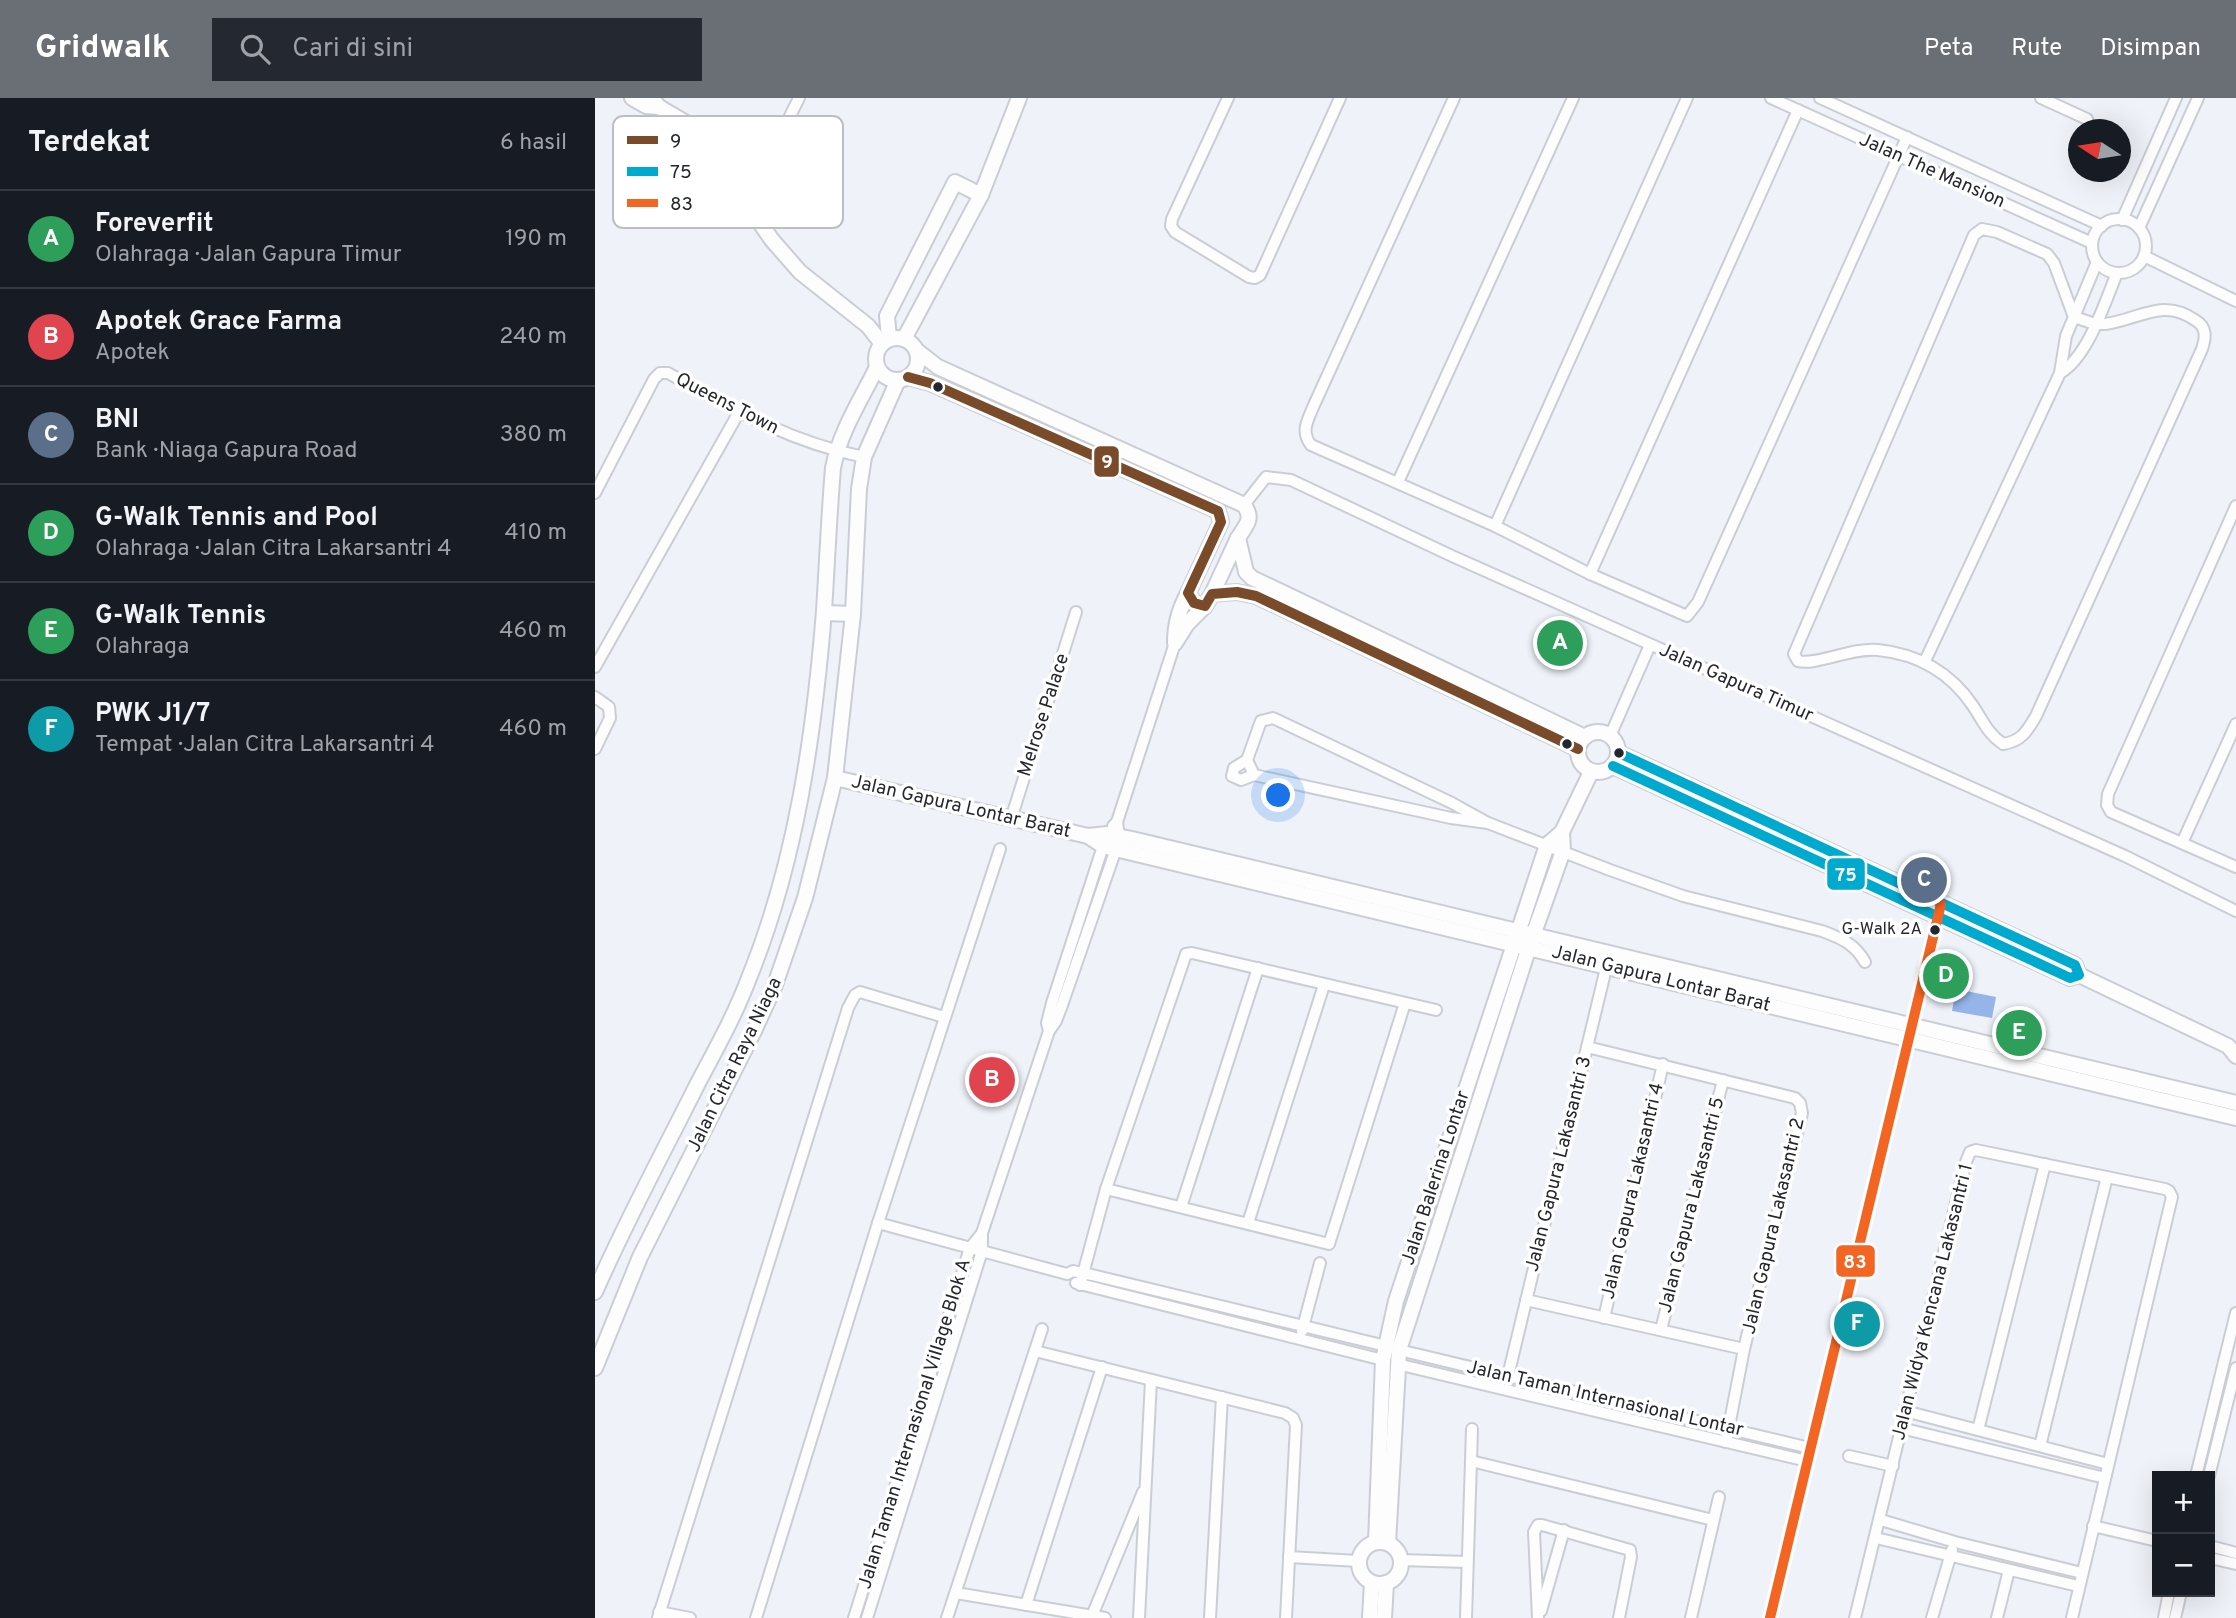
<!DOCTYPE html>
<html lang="id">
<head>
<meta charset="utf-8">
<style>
	:root { --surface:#171b24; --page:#242831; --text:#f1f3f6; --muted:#9ea1a6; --line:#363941; --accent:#6a6f75 }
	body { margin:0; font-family:Overpass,sans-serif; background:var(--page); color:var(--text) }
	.controls { position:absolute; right:21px; bottom:21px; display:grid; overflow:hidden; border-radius:0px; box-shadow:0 7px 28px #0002 }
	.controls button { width:63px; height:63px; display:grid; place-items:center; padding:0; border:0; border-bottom:2px solid var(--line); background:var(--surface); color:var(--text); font:35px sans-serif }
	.compass { position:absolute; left:1473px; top:21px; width:63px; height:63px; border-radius:50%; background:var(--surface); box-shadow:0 7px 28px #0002; rotate:282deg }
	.you { position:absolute; left:684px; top:698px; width:24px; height:24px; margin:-18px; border:5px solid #fff; border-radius:50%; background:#1a73e8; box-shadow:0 0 0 10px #1a73e833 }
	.badge { display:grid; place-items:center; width:46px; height:46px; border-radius:50%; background:var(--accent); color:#fff; font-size:23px; font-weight:700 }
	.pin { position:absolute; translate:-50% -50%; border:4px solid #fff; box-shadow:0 2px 7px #0006 }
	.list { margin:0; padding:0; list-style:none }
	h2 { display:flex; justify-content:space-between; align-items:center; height:91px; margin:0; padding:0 28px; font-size:30px }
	h2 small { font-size:23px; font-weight:400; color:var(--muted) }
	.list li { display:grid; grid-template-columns:46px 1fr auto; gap:21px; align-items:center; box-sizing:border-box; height:98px; padding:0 28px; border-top:2px solid var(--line) }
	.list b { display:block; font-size:26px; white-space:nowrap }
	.list p { margin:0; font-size:23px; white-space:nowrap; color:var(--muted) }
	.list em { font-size:23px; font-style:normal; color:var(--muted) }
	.icon { flex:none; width:38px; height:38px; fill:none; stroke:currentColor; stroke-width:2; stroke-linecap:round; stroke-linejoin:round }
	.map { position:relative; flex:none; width:1641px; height:1520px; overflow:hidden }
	header { display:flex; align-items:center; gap:42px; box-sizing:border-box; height:98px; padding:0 35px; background:var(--accent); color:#fff }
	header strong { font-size:33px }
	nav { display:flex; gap:38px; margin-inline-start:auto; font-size:24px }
	.search { width:490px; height:63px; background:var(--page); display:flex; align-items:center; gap:18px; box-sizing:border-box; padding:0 24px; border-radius:0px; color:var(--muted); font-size:26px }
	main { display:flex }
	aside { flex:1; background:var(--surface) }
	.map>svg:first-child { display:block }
	.green { fill:#f7e2e2 }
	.water { fill:#95b4e9 }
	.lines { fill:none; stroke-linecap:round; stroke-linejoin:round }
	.street-casing { stroke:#caced4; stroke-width:14 }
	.secondary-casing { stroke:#caced4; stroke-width:18 }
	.street { stroke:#fdfdfe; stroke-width:10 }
	.secondary { stroke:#fdfdfe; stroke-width:14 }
	.bus-1-casing { stroke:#fff; stroke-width:16 }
	.bus-2-casing { stroke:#fff; stroke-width:16 }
	.bus-3-casing { stroke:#fff; stroke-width:16 }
	.bus-1 { stroke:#7a4b2a; stroke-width:10 }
	.bus-2 { stroke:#00a9ce; stroke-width:10 }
	.bus-3 { stroke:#f26522; stroke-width:10 }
	.bus-dot { fill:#23282e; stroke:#fff; stroke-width:2.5 }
	.labels { text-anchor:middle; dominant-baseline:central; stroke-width:7; stroke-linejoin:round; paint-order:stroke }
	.bus-label { font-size:17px; fill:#23282e; stroke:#fff; text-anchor:end }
	.street-label { font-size:19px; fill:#23282e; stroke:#fff }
	.key { fill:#fff; stroke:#bdbec0; stroke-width:2 }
	.key-label { font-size:19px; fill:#23282e }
	.line-badge { stroke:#fff; stroke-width:2.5 }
	.badge-label { font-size:19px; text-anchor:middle; font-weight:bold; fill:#fff }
</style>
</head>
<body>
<header>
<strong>Gridwalk</strong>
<div class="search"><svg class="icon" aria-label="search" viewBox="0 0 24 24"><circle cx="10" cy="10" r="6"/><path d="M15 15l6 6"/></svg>Cari di sini</div>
<nav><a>Peta</a><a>Rute</a><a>Disimpan</a></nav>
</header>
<main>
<aside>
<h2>Terdekat<small>6 hasil</small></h2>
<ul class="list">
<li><span class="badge" style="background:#2e9e5b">A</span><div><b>Foreverfit</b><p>Olahraga · Jalan Gapura Timur</p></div><em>190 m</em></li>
<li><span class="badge" style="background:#e0444e">B</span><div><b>Apotek Grace Farma</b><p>Apotek</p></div><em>240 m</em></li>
<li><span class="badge" style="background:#5c6f8a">C</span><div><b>BNI</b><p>Bank · Niaga Gapura Road</p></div><em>380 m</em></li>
<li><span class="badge" style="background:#2e9e5b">D</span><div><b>G-Walk Tennis and Pool</b><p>Olahraga · Jalan Citra Lakarsantri 4</p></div><em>410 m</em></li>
<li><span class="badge" style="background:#2e9e5b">E</span><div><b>G-Walk Tennis</b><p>Olahraga</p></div><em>460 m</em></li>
<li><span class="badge" style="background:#0f9aa8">F</span><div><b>PWK J1/7</b><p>Tempat · Jalan Citra Lakarsantri 4</p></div><em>460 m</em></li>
</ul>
</aside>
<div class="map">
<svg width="1641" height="1520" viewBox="0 0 1641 1520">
	<rect width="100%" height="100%" fill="#eff3f9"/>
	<polygon class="green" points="1406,922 1446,931 1442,948 1402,940"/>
	<polygon class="water" points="1361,891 1401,899 1397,920 1357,913"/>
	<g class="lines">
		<defs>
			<g id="street">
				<polyline points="633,0 577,121 576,128 580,134 654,179 660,180 665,177 745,0"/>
				<path d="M859 0 719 307C713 322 705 333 716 347L900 428 995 476 1092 518 1103 504 1312 39"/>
				<polyline points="1176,0 1497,145"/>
				<polyline points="1225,0 1507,128"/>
				<polyline points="1446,0 1492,21"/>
				<polyline points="151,107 204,0"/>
				<circle cx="1524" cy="148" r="27"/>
				<polyline points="1527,122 1581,0"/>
				<polyline points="1544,130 1603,0"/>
				<path d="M1387 131 1402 134 1452 156 1459 165 1479 219 1500 226H1510C1544 222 1567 199 1600 222 1612 229 1611 239 1607 251L1441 618C1432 633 1427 643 1408 646 1393 636 1388 623 1378 608 1356 575 1323 556 1283 552 1258 549 1220 568 1203 563L1199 556 1379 137Z"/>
				<polyline points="1549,158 1641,203"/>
				<path d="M1502 164 1471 238 1465 275C1493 259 1510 204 1522 175"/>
				<polyline points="803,384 978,0"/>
				<path d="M0 395 59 281 65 275H73C138 311 195 344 269 359"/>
				<polyline points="649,407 671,379 696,382 857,458 1530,758 1641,813"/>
				<polyline points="1641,408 1513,696 1512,707 1516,714 1641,769"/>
				<polyline points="900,428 1092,0"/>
				<polyline points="995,476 1203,12"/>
				<polyline points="1330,563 1465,275"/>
				<polyline points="0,569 144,314"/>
				<polyline points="0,599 14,609 15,620 0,651"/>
				<polyline points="1015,638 1055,547"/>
				<polyline points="652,662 639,670 637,678 646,682 659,677"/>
				<polyline points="416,721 481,514"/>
				<path d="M893 725 856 720 659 677 652 662 666 623 678 620 857 705 893 725 1015 772 1088 798 1227 833C1246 840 1260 846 1270 864"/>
				<polyline points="518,728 522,724 580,545"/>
				<polyline points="1587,745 1641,626"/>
				<polyline points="454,933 452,925 457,905 510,742"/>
				<polyline points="992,949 1200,1000 1205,1005 1207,1015 1149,1251 1131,1344"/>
				<polyline points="511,1091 734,1146 810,905"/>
				<polyline points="586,1109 663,870"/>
				<polyline points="283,1125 472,1176 478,1173 497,1177 791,1248"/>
				<polyline points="653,1125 729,887"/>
				<polyline points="387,1135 454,933 461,923 466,910 521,751 524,738 522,724"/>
				<polyline points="481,1185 788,1262"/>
				<polyline points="485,1187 511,1091 591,856 597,855 841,912"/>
				<polyline points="931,1202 1149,1251"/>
				<polyline points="1009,1220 1068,966"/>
				<polyline points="1066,1232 1128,982"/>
				<polyline points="707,1233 725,1165"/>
				<polyline points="804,1252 1215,1350"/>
				<polyline points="440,1253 690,1315 698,1320 701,1327 691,1520"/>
				<polyline points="802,1266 1212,1363"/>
				<polyline points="913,1278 1013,862"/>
				<polyline points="1310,1313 1513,1366"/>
				<polyline points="1306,1330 1510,1380"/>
				<polyline points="1383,1332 1450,1066"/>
				<polyline points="1445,1348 1512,1079"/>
				<polyline points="1254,1358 1298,1368"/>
				<polyline points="876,1363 1118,1422"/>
				<polyline points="1601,1378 1641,1215"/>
				<polyline points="1614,1378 1641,1270"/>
				<polyline points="1286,1422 1360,1444 1487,1475"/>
				<polyline points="1498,1428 1562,1443"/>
				<polyline points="1281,1440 1483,1488"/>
				<polyline points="1615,1448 1641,1455"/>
				<polyline points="694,1459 763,1463"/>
				<polyline points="1615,1460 1641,1466"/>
				<polyline points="805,1462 872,1464"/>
				<polyline points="361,1495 510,1520"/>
				<polyline points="431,1507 507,1269"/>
				<polyline points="946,1513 969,1432"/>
				<polyline points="64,1514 95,1520"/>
				<polyline points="497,1518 548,1394"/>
				<polyline points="63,1520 253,910 260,897 265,894 349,919"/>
				<polyline points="161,1520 283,1125 405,751"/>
				<polyline points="259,1520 375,1150 387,1135 387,1153 272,1520"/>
				<polyline points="352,1520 447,1231"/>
				<polyline points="544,1520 556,1282"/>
				<polyline points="615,1520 627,1299"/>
				<polyline points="871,1520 877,1331"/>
				<polyline points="943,1520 939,1434 943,1427 947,1427 1035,1452 1036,1459 1024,1520"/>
				<polyline points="1096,1520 1124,1399"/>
				<polyline points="1175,1520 1344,811"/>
				<polyline points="1260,1520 1371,1064 1375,1054 1381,1052 1570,1091 1574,1093 1577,1099 1477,1520"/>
				<polyline points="1337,1520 1357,1452"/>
				<polyline points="1402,1520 1414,1472"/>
				<polyline points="1569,1520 1574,1494"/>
				<polyline points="1580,1520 1586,1494"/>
			</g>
			<g id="secondary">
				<polyline points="37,0 51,8 64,9"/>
				<polyline points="57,0 64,9 98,29 177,142 205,174 273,228 287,246"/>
				<circle cx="302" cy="261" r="21"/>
				<polyline points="294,241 292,218 360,84 386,97"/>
				<polyline points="309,241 386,97 424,0"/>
				<path d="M321 252 343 269 649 407C659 421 651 427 643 440L651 474 657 480 990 639"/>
				<polyline points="313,279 335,285 623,413 626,424 593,495 599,505 610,508 617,496 642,494 661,498 983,651"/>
				<path d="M593 495C584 512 580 526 580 545L592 526 610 508"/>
				<polyline points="617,496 643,440"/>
				<polyline points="229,515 258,516"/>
				<circle cx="1003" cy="654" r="20"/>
				<polyline points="1018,668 1475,880 1484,877 1480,867 1024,655"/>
				<polyline points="240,680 493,738 512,736 537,741 1641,1005"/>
				<polyline points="493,738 508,748 1641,1020"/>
				<polyline points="1484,877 1633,948 1641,958"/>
				<path d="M0 1194C31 1123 68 1055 103 985 121 951 140 917 154 880 201 764 219 638 229 513 232 466 234 418 238 370 245 333 266 302 282 269"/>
				<polyline points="0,1270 45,1159 159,933 180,887 210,800 240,680 258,516 264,391 269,359 303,282"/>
				<circle cx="785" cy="1465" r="21"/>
				<polyline points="781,1444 788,1262 801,1203 952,747 967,734 996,674"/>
				<polyline points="793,1445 804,1252 934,849 968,753 967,734"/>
				<polyline points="775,1520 777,1485"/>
				<polyline points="789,1520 791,1485"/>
			</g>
		</defs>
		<use href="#street" class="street-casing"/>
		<use href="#secondary" class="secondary-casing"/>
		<use href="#street" class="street"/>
		<use href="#secondary" class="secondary"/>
		<defs>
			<polyline id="bus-1" points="313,279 335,285 623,413 626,424 593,495 599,505 610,508 617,496 642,494 661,498 983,651"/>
			<polyline id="bus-2" points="1018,668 1475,880 1484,877 1480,867 1024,655"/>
			<polyline id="bus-3" points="1175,1520 1346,806"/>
		</defs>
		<use href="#bus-1" class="bus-1-casing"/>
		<use href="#bus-2" class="bus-2-casing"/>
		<use href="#bus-3" class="bus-3-casing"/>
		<use href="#bus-1" class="bus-1"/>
		<use href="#bus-2" class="bus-2"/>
		<use href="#bus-3" class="bus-3"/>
	</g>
	<g class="bus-dot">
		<circle cx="343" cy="289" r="6"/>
		<circle cx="972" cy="646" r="6"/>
		<circle cx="1024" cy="655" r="6"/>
		<circle cx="1340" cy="832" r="6"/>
	</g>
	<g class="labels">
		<g class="bus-label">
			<text x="1327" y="832">G-Walk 2A</text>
		</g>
		<g class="street-label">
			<text transform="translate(1337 73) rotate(24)">Jalan The Mansion</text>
			<text transform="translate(132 306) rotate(27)">Queens Town</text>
			<text transform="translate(1141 585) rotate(24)">Jalan Gapura Timur</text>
			<text transform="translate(449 617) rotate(-72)">Melrose Palace</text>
			<text transform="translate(366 709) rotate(13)">Jalan Gapura Lontar Barat</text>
			<text transform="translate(1066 881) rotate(14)">Jalan Gapura Lontar Barat</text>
			<text transform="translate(140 967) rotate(-64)">Jalan Citra Raya Niaga</text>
			<text transform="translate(964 1066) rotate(-76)">Jalan Gapura Lakasantri 3</text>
			<text transform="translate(841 1080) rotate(-72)">Jalan Balerina Lontar</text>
			<text transform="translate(1038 1093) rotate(-77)">Jalan Gapura Lakasantri 4</text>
			<text transform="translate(1097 1107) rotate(-76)">Jalan Gapura Lakasantri 5</text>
			<text transform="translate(1179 1128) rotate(-77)">Jalan Gapura Lakasantri 2</text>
			<text transform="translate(1338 1204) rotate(-76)">Jalan Widya Kencana Lakasantri 1</text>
			<text transform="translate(1010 1301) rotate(13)">Jalan Taman Internasional Lontar</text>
			<text transform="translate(320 1326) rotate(-73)">Jalan Taman Internasional Village Blok A</text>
		</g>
	</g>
	<rect x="18" y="18" width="230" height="112" rx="10" class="key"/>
	<rect x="32" y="38" width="31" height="8" fill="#7a4b2a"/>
	<rect x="32" y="69" width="31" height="9" fill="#00a9ce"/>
	<rect x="32" y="101" width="31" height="8" fill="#f26522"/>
	<g class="key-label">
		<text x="75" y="49">9</text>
		<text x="75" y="80">75</text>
		<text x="75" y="112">83</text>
	</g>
	<g class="line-badge">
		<rect x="498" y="347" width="27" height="33" rx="7" fill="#7a4b2a"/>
		<rect x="1231" y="759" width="40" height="34" rx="7" fill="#00a9ce"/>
		<rect x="1240" y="1146" width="41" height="34" rx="7" fill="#f26522"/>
	</g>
	<g class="badge-label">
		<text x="512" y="370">9</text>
		<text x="1251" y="783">75</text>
		<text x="1260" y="1170">83</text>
	</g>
</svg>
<div class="controls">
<button>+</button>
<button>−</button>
</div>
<svg class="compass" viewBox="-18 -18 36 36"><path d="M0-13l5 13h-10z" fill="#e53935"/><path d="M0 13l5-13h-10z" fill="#9ea1a6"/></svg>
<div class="you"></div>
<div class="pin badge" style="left:965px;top:545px;background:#2e9e5b">A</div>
<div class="pin badge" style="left:397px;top:982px;background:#e0444e">B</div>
<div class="pin badge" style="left:1329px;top:782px;background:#5c6f8a">C</div>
<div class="pin badge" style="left:1351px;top:878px;background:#2e9e5b">D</div>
<div class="pin badge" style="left:1424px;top:935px;background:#2e9e5b">E</div>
<div class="pin badge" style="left:1262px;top:1226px;background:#0f9aa8">F</div>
</div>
</main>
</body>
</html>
